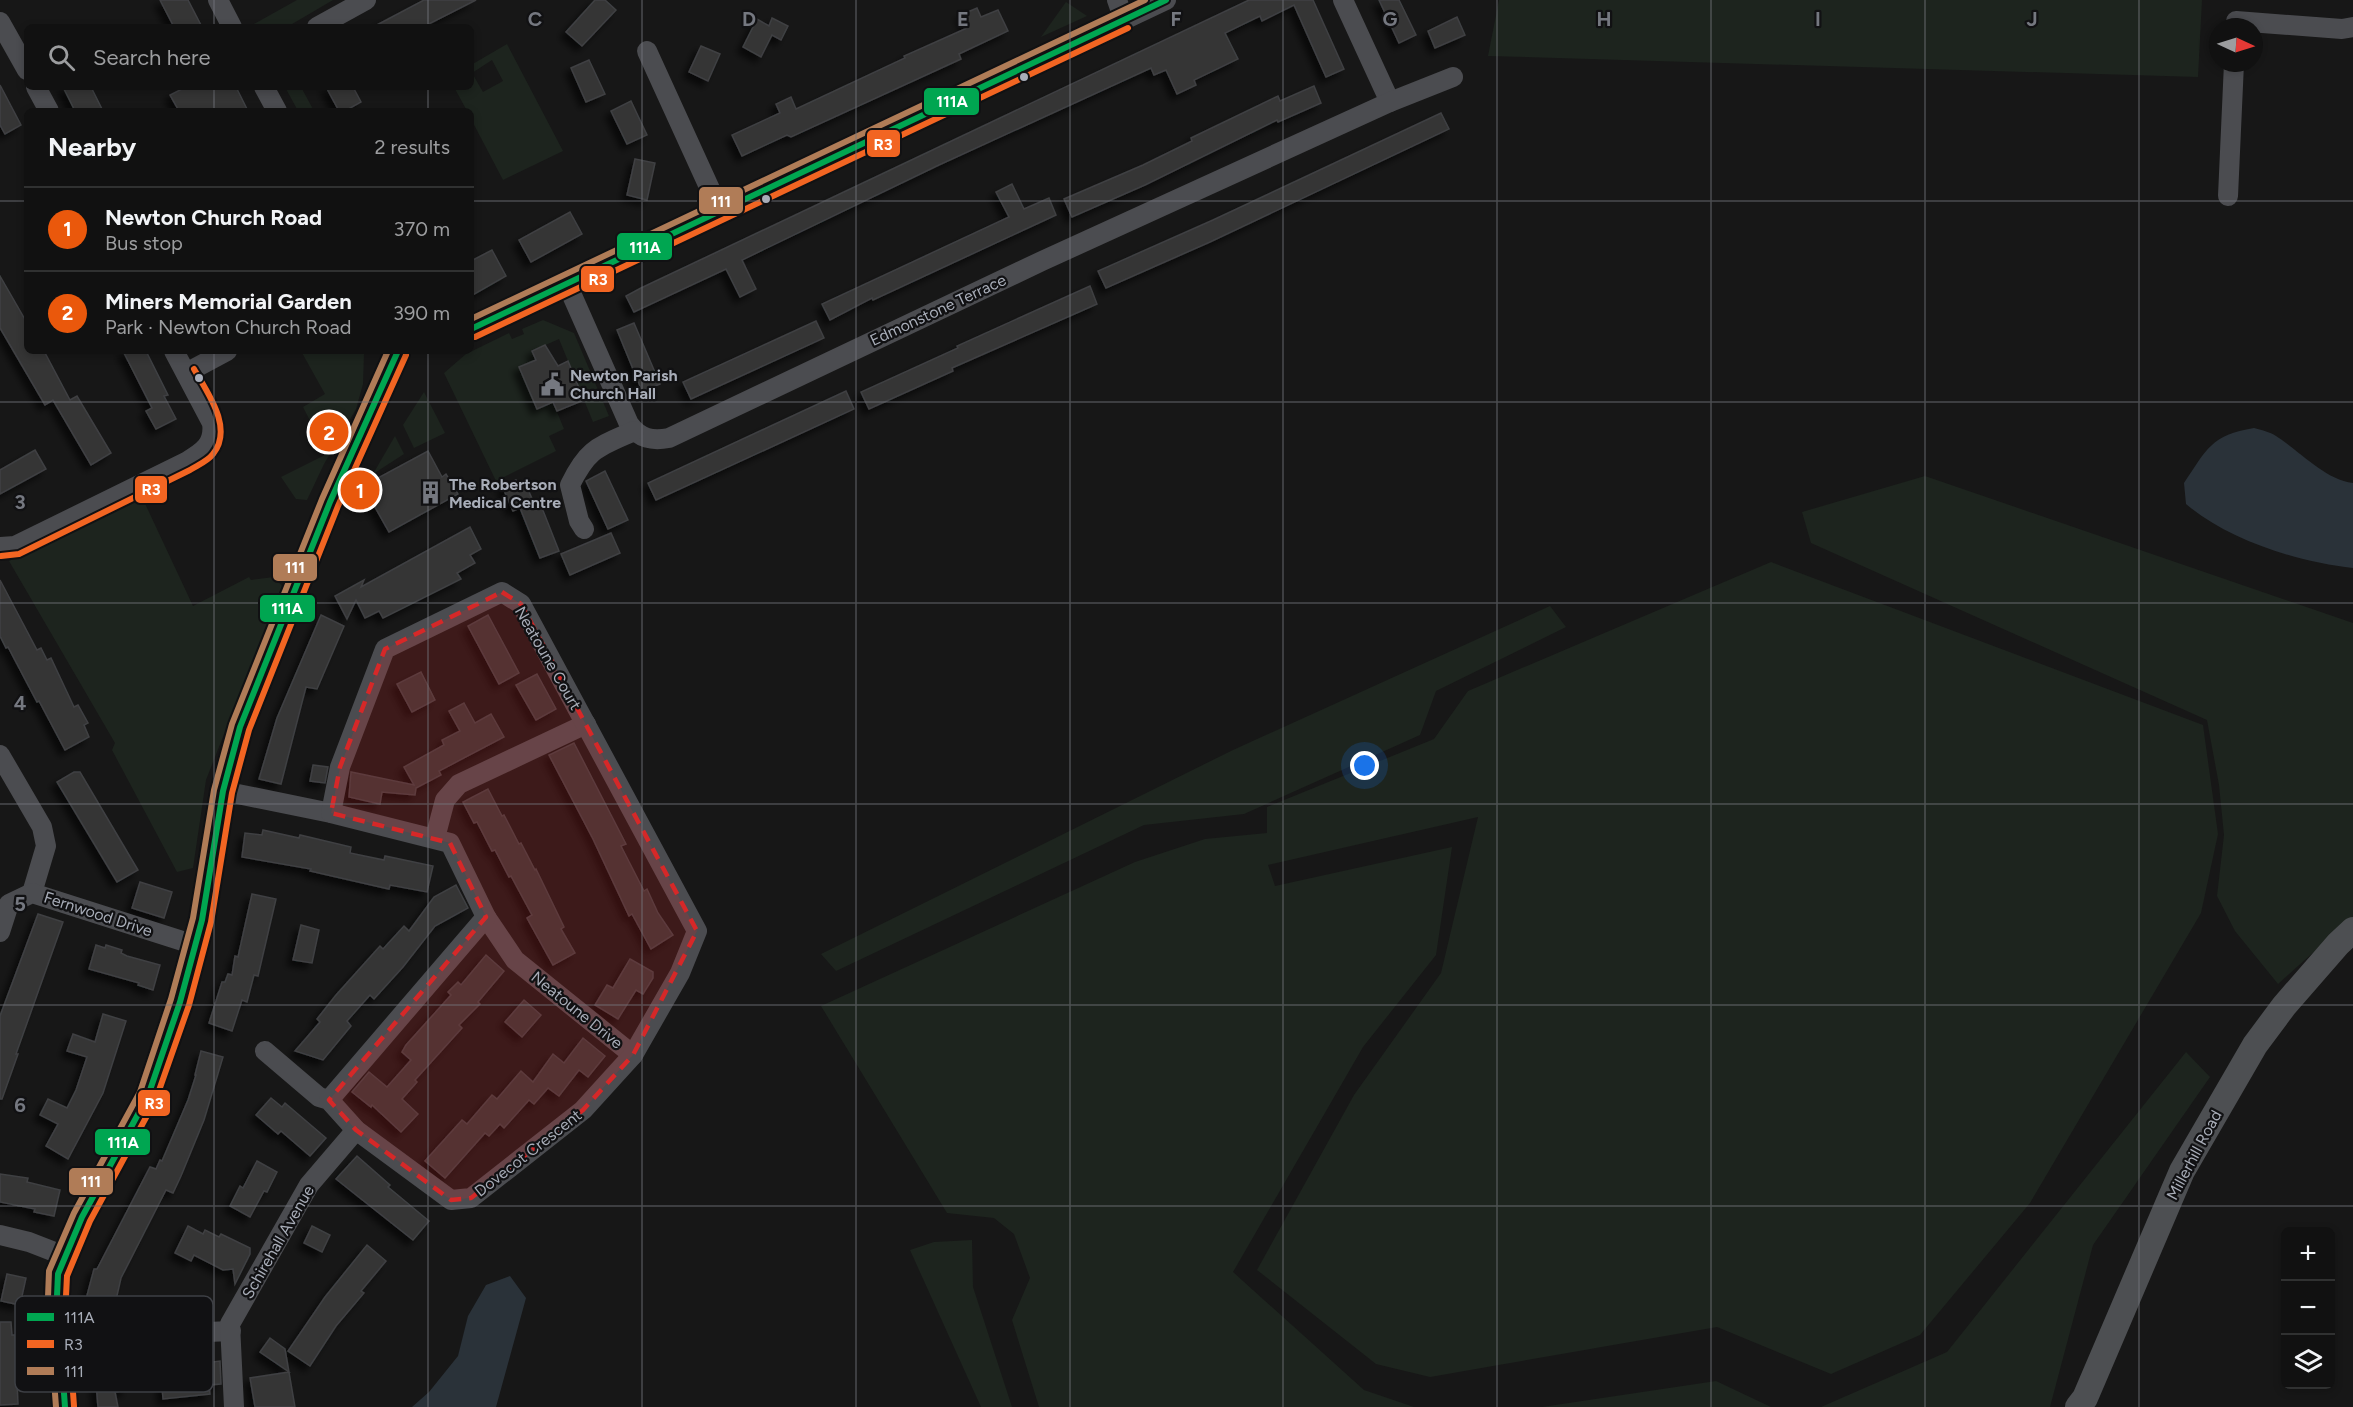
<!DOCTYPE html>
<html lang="en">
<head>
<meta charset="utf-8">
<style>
	:root { --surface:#111; --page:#1a1a1a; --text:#f1f3f6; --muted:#9c9d9f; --line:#303131; --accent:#ea580c }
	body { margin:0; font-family:Figtree,sans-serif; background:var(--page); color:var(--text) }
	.controls { position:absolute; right:18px; bottom:18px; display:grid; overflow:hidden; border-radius:9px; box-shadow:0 3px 9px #0003 }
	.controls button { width:54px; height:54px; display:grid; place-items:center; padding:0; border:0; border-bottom:2px solid var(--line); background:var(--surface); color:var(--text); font:30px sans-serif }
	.compass { position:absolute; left:2209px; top:18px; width:54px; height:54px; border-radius:50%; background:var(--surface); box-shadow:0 3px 9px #0003; rotate:94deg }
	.you { position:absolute; left:1365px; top:766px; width:21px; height:21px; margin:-15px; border:4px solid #fff; border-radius:50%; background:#1a73e8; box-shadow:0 0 0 9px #1a73e833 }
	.badge { display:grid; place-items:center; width:39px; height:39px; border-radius:50%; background:var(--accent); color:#fff; font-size:20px; font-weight:700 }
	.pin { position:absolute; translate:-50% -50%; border:3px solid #fff; box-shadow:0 2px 6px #0006 }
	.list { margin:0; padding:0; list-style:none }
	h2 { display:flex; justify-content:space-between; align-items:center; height:78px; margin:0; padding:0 24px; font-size:26px }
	h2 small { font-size:20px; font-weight:400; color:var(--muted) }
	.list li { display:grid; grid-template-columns:39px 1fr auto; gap:18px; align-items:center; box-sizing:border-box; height:84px; padding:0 24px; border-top:2px solid var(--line) }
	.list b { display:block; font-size:22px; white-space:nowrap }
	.list p { margin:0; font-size:20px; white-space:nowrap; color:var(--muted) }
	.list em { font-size:20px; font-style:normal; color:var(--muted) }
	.icon { flex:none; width:33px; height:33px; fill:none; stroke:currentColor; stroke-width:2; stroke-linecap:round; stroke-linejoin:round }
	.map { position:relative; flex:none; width:2353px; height:1407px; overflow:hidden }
	.search { position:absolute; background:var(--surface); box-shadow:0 3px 9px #0003; left:24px; top:24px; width:450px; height:66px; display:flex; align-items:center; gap:15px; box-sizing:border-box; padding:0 21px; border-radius:9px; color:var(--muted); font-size:22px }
	.panel { position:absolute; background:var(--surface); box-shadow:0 3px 9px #0003; left:24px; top:108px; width:450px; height:246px; border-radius:9px }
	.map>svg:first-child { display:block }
	.green { fill:#1d241e; fill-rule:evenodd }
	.water { fill:#2a3239 }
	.building { fill:#353536; stroke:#3f4043; stroke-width:1.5; filter:url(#shadow) }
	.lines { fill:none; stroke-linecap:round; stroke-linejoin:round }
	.minor { stroke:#4b4c50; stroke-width:20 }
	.major { stroke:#4d4f52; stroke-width:26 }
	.bus-1-casing { stroke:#111113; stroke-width:10 }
	.bus-2-casing { stroke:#111113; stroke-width:10 }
	.bus-3-casing { stroke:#111113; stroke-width:10 }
	.bus-1 { stroke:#00a651; stroke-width:6 }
	.bus-2 { stroke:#f26522; stroke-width:6 }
	.bus-3 { stroke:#b07c57; stroke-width:6 }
	.marked { fill:#d62828; fill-opacity:0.2; stroke:#d62828; stroke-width:4.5; stroke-dasharray:12 8; stroke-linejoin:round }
	.grid { fill:none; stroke:#757880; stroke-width:1.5; stroke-opacity:0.55 }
	.bus-dot { fill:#a8adb8; stroke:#111113; stroke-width:2 }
	.labels { text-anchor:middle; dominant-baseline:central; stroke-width:4.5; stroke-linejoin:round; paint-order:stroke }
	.street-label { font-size:16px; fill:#a8adb8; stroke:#111113 }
	.poi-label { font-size:16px; font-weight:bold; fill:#a8adb8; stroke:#111113; text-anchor:start }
	.key { fill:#111113; stroke:#3e4045; stroke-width:1.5 }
	.key-label { font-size:16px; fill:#a8adb8 }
	.grid-label { font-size:20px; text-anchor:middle; font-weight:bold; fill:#757880; stroke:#111113; stroke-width:4.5; stroke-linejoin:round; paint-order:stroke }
	.line-badge { stroke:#111113; stroke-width:2 }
	.badge-label { font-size:16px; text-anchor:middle; font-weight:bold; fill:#fff }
</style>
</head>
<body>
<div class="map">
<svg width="2353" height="1407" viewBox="0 0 2353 1407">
	<defs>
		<filter id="shadow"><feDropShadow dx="-5.5" dy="5.5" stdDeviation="3" flood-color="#0009"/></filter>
	</defs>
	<rect width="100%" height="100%" fill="#171717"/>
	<g class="green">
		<polygon points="297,0 333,0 287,27 252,25"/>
		<polygon points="1499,0 2202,0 2198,77 1488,56"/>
		<polygon points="1066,2 1087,16 1041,37"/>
		<path d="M507 44 563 151 503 180 471 119V111H467L454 87H471V65ZM492 60 503 81 483 92 472 73Z"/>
		<polygon points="285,87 301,87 314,111 298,111"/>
		<polygon points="543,320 574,333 609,416 593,422 559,339 532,351 536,360 519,368 537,409 553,402 564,429 549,436 556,451 496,481 444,373 466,354 509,333 512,339 524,334 522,329"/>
		<polygon points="301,351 364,353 363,384 356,409 324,464 307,500 296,499 281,477 327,454 303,407 325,394"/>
		<polygon points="424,392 445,433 414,448 403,425"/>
		<polygon points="395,436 404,454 373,474"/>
		<polygon points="1925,476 2353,623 2353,917 2278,984 2235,931 2217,896 2224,835 2219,785 2207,720 1811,543 1802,512"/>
		<polygon points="141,495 193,606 249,577 251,580 274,577 282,586 206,780 193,868 177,872 112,750 115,743 9,561"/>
		<polygon points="1771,562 2203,725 2218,834 2201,913 2030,1203 1920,1335 1831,1374 1717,1327 1430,1377 1376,1364 1257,1270 1354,1095 1441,973 1478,817 1268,865 1275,886 1452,847 1436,955 1363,1047 1233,1272 1364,1390 1414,1407 1039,1407 1012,1320 1030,1278 1014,1234 994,1218 947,1213 821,1006 1135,862 1205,839 1267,833 1267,807 1434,739 1468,691"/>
		<polygon points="1550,606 1566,627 1436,691 1420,735 1244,814 1144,825 836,971 821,954 1233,750"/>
		<polygon points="2186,1052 2210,1077 2093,1245 2050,1407 1821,1407 1947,1352"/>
		<polygon points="972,1240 973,1287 1012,1407 981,1407 910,1250 934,1242"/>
		<polygon points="1716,1381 1771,1407 1542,1407"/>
	</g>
	<g class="water">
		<path d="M2254 428C2261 430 2270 432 2276 436 2300 451 2324 479 2353 483V568C2298 562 2228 540 2186 504L2184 483C2207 449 2211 435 2254 428Z"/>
		<polygon points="510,1276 526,1298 496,1407 412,1407 429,1392 458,1356 468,1316 486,1285"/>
	</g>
	<g class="building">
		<polygon points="160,0 188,0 202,27 174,27"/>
		<polygon points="424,0 476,0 423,27 373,27"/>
		<polygon points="595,0 605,0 616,10 582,46 566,32"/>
		<polygon points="1249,0 1313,0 1344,69 1326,77 1294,5 1262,21 1260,16 1225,33 1238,59 1194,80 1196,85 1177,94 1166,70 1154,75 1151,68 939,165 742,260 756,289 740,297 726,269 634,312 626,296 641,288"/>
		<polygon points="1379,0 1399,0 1416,35 1399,43"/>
		<polygon points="977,8 981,17 998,10 1008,31 959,54 961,59 791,137 787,135 742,156 732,135 780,113 776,104 791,97 796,109 905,58 904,56 967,28 961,15"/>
		<polygon points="1457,17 1465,35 1435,48 1428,31"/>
		<polygon points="772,18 788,26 781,40 772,35 761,57 743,47 757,19 769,26"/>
		<polygon points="701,46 720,54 708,81 689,72"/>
		<polygon points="589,60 605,94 586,102 571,68"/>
		<polygon points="0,85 21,125 5,134 0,125"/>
		<polygon points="1314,86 1321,103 1278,122 1277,120 1145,185 1072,217 1064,199 1143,165 1192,141 1191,138 1278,96 1280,101"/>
		<polygon points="63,87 91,87 103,111 75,111"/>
		<polygon points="186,87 236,87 248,111 179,111 170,95"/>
		<polygon points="326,87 353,87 361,102 345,111 339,111"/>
		<polygon points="631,101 647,135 627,144 611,111"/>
		<polygon points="1441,113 1449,129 1210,242 1106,288 1098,271 1213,220"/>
		<polygon points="635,159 655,163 647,200 627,195"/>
		<polygon points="1012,184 1024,209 1049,198 1056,215 873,300 872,298 830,320 822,304 1009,217 996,192"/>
		<polygon points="570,212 582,234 531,262 519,240"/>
		<polygon points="492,250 506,276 471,296 471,261"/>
		<polygon points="0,276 27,323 27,351 44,351 70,400 77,396 111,453 91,465 53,400 45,405 0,328"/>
		<polygon points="1090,286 1097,304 952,368 953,371 869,409 861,392 958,348 957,346"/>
		<polygon points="816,321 824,338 691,399 683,382"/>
		<polygon points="634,323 660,384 642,391 617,330"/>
		<polygon points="545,345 558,366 568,361 584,400 557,411 553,402 537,409 519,367 536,360 532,351"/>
		<polygon points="123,351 146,351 168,395 164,396 176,419 156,429 146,411 152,408"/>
		<polygon points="846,391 854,409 656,500 648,483"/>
		<polygon points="35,450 46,469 0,494 0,470"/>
		<polygon points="428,451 442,477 446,474 458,494 389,532 363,486"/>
		<polygon points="605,471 628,520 608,529 586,481"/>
		<polygon points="516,480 519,487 526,485 537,510 542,508 559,551 540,558 520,508 513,511 502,486"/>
		<polygon points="470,527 481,549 470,555 475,563 457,573 461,579 383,618 379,611 365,618 356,600 347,619 335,596 364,580 361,587"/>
		<polygon points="611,533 620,553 570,575 561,554"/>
		<polygon points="0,580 37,650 41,648 47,660 51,658 74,707 78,705 88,723 84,725 89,737 65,750 39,701 37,702 8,647 6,648 0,636"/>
		<polygon points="321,615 344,626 317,689 306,687 281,784 259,779 277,718"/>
		<polygon points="488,615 519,673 499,684 468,626"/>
		<polygon points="421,672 435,700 412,712 397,684"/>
		<polygon points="537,674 556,709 536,720 516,685"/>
		<polygon points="464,703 475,723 491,714 504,737 439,771 441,775 416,788 415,795 382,792 380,804 349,797 351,772 414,785 404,767 444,745 442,740 460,731 449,711"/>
		<polygon points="574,743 626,844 621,846 644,891 647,889 658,913 673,935 651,949 632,914 629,916 593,839 549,755"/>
		<polygon points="313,765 328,767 325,783 310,781"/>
		<polygon points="74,772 80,772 138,870 117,882 57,782"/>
		<polygon points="488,789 502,816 504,815 519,844 521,843 535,870 536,869 564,927 561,929 575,953 553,965 527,918 532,915 511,876 509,877 495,850 492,851 477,822 474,823 463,802"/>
		<polygon points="263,830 299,838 300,835 351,847 350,853 384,860 385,856 433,866 427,892 390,885 389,889 310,871 311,869 242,857 245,833 262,835"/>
		<polygon points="140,882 172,892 164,918 132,908"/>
		<polygon points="456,885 468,908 435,926 403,967 374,999 370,995 347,1021 351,1026 323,1060 295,1051 320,1022 317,1019 336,995 380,946 383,949 404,926 409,931 434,897"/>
		<polygon points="252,894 276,899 258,976 254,975 247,1002 242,1000 232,1031 209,1023 222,982 225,982 228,974 232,975 235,956 238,957"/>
		<polygon points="38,914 63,922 16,1054 18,1054 2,1099 0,1099 0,1016"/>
		<polygon points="301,925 319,930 312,963 293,960"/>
		<polygon points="96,945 105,948 106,945 122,950 121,953 127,956 160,965 153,990 138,985 139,983 89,969"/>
		<polygon points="486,955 504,971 478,1002 480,1004 459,1025 462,1028 415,1080 417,1082 402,1099 418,1114 401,1132 372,1105 371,1107 352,1092 369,1072 387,1087 411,1060 402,1052 406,1045 451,995 448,992 458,982 461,985"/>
		<polygon points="630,959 653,972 653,978 643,994 636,990 618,1019 595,1005 607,985 613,988"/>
		<polygon points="524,1000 541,1015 522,1037 505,1022"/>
		<polygon points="103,1014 126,1021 103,1093 68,1159 46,1146 58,1124 40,1115 48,1099 67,1108 76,1090 87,1057 67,1051 73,1034 95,1042"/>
		<polygon points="583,1038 605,1056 588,1077 579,1070 559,1096 548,1088 534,1104 529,1100 504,1128 500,1124 489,1136 485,1133 445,1178 425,1161 462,1120 467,1124 492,1095 497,1099 521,1071 533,1082 553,1054 564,1063"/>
		<polygon points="201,1051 223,1057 204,1120 181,1176 173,1193 166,1190 121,1278 113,1313 113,1327 86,1320 86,1299 94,1269 97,1269 150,1167 156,1169 160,1160 162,1161 188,1100 196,1075 195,1075"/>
		<polygon points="271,1098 282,1107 285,1103 326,1138 310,1156 281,1131 278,1134 256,1115"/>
		<polygon points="357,1156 390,1185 388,1187 429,1221 413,1240 336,1179"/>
		<polygon points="257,1161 277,1172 267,1192 264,1191 250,1217 230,1206 240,1186 243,1188"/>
		<polygon points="0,1174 28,1178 27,1182 60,1190 54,1216 34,1212 35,1209 0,1202"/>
		<polygon points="188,1226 203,1234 205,1230 219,1237 221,1234 250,1248 250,1254 235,1284 233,1269 223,1270 194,1255 191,1261 175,1253"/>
		<polygon points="312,1226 330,1235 322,1252 304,1243"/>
		<polygon points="367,1245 386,1261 361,1291 364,1293 336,1326 310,1366 288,1351 325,1297"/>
		<polygon points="7,1274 26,1278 20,1305 1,1301"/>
		<polygon points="0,1322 11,1322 12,1335 15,1335 18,1404 0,1405"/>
		<polygon points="270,1338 285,1349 295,1407 255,1407 250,1378 289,1372 260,1352"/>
		<polygon points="220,1361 221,1384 209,1385 210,1394 163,1399 161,1374 191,1370 190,1365"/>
		<polygon points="124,1368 127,1390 115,1392 118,1407 98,1407 96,1383 100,1382 100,1371"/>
	</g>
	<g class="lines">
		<g class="minor">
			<polyline points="218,0 232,27"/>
			<polyline points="1117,0 1124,20"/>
			<polyline points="1343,0 1390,102"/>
			<polyline points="0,22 27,70"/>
			<polyline points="317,27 366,0"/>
			<polyline points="2236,27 2236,21 2342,29 2353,27"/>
			<polyline points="647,51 720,211"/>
			<polyline points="36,87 49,111"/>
			<polyline points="264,87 277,111"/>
			<polyline points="2228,196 2234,63"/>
			<path d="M567 284 629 424C640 439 652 441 669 438L1042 261 1390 102 1453 77"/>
			<polyline points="471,329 1166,0"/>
			<polyline points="186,373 227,351"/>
			<path d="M584 529 579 521 570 485C588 448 598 447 634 431"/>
			<path d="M0 547 15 546 186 462C203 452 215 444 212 423L174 351"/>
			<polyline points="0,755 42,827 46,846 32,893"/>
			<polyline points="223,791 331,813 450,843 486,917 515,960 633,1055"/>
			<polyline points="435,838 445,800 459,784 586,724"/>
			<polyline points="0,932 9,904 32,893 195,945"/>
			<polyline points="265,1051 319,1097 329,1100 356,1130 451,1200 471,1198 583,1110 633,1055 680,973 697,931 521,604 502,592 385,649 340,767 331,813"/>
			<polyline points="329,1100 486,917"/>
			<polyline points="0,1235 29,1242 65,1256"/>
			<polyline points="159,1315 181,1313 208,1332 231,1331"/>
			<polyline points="65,1407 57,1296 58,1274 82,1217 148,1096 159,1065 180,1002 202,920 223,791 240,727 330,502 398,351"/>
			<polyline points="234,1407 230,1324 309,1185 356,1130"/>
		</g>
		<polyline class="major" points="2078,1407 2085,1398 2182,1171 2255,1045 2284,1006 2338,944 2353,930"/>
		<defs>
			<g id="bus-1">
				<polyline points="471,329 1166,0"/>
				<polyline points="65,1407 57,1296 58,1274 82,1217 148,1096 180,1002 202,920 223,791 240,727 330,502 398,351"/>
			</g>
			<g id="bus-2">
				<polyline points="475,337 1128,28"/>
				<path d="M1 556 19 554 190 470C198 465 208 461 213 454 234 428 207 392 194 369"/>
				<polyline points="74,1406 66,1296 67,1276 90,1221 156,1099 189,1005 211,922 232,793 249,730 338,506 406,355"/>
			</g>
			<g id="bus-3">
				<polyline points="471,319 1145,0"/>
				<polyline points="56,1407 48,1297 49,1271 74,1213 140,1092 171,999 193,918 214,790 232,724 322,499 388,351"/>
			</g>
		</defs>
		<use href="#bus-1" class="bus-1-casing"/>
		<use href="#bus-2" class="bus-2-casing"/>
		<use href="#bus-3" class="bus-3-casing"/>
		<use href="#bus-1" class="bus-1"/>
		<use href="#bus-2" class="bus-2"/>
		<use href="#bus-3" class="bus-3"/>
	</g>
	<path class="marked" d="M502 592 521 604 697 931 633 1055 583 1110 471 1198 451 1200 356 1130 329 1100 486 917 450 843 331 813 340 767 385 649Z"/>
	<path class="grid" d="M214 0V27M428 0V27M642 0V1407M856 0V1407M1070 0V1407M1283 0V1407M1497 0V1407M1711 0V1407M1925 0V1407M2139 0V1407M214 87V111M428 87V111M0 201H27M471 201H2353M214 351V1407M428 351V1407M0 402H2353M0 603H2353M0 804H2353M0 1005H2353M0 1206H2353"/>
	<defs>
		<symbol id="civic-bare" viewBox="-9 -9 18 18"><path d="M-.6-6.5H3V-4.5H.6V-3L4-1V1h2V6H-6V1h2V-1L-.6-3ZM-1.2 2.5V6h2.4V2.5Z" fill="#757880" stroke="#111113" stroke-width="2.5" paint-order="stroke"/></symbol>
		<symbol id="building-bare" viewBox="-9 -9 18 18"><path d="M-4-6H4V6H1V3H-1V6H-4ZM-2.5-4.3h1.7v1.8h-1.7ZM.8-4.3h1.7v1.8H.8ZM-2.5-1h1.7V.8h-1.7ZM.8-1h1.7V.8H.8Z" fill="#757880" stroke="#111113" stroke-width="2.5" paint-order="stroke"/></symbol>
	</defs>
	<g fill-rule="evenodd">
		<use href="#civic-bare" x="536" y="368" width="33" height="33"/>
		<use href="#building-bare" x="414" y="476" width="33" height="33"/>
	</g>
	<g class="bus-dot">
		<circle cx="1024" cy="77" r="5"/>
		<circle cx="766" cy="199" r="5"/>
		<circle cx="199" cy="378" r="5"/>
	</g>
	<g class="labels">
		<g class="street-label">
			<text transform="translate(938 310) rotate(-25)">Edmonstone Terrace</text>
			<text transform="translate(548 658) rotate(60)">Neatoune Court</text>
			<text transform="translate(98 914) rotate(18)">Fernwood Drive</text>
			<text transform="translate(577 1010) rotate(39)">Neatoune Drive</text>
			<text transform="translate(528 1153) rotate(-38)">Dovecot Crescent</text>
			<text transform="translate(2194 1155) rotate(-62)">Millerhill Road</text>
			<text transform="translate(278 1242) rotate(-60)">Schirehall Avenue</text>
		</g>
		<g class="poi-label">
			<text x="570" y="375">Newton Parish<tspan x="570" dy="18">Church Hall</tspan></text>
			<text x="449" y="484">The Robertson<tspan x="449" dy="18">Medical Centre</tspan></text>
		</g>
	</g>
	<rect x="15" y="1296" width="198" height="96" rx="9" class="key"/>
	<rect x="27" y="1313" width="27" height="8" fill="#00a651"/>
	<rect x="27" y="1340" width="27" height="8" fill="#f26522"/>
	<rect x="27" y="1367" width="27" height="8" fill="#b07c57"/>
	<g class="key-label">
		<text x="64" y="1323">111A</text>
		<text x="64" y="1350">R3</text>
		<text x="64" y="1377">111</text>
	</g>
	<g class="grid-label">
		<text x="535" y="26">C</text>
		<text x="749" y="26">D</text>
		<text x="963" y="26">E</text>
		<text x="1176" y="26">F</text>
		<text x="1390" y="26">G</text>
		<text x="1604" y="26">H</text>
		<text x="1818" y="26">I</text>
		<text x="2032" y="26">J</text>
		<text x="20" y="509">3</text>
		<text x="20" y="710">4</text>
		<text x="20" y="911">5</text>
		<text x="20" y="1112">6</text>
	</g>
	<g class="line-badge">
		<rect x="923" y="87" width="57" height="29" rx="6" fill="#00a651"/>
		<rect x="866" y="129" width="35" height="29" rx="6" fill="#f26522"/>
		<rect x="698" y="186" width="46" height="29" rx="6" fill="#b07c57"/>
		<rect x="616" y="232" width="57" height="29" rx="6" fill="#00a651"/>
		<rect x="580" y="265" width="35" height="28" rx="6" fill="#f26522"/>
		<rect x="134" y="475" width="34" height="29" rx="6" fill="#f26522"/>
		<rect x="272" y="553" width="46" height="29" rx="6" fill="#b07c57"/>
		<rect x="259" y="594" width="57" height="29" rx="6" fill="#00a651"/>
		<rect x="137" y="1089" width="34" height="28" rx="6" fill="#f26522"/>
		<rect x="94" y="1128" width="57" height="28" rx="6" fill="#00a651"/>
		<rect x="68" y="1167" width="46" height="29" rx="6" fill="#b07c57"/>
	</g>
	<g class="badge-label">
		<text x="952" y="107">111A</text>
		<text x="883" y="150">R3</text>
		<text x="721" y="207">111</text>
		<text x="645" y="253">111A</text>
		<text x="598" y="285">R3</text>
		<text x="151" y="495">R3</text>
		<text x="295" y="573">111</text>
		<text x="287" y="614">111A</text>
		<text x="154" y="1109">R3</text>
		<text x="123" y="1148">111A</text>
		<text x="91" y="1187">111</text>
	</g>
</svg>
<div class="controls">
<button>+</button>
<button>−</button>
<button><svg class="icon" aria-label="layers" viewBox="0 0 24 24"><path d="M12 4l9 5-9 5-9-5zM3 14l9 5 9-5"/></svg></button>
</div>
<svg class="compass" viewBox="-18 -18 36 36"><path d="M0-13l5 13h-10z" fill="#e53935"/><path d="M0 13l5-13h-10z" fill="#9c9d9f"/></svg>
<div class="you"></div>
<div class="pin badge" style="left:360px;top:490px">1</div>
<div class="pin badge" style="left:329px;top:432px">2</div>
<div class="search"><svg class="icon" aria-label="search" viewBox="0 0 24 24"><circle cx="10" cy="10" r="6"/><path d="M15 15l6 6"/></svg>Search here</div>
<section class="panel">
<h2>Nearby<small>2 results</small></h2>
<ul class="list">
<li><span class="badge">1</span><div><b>Newton Church Road</b><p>Bus stop</p></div><em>370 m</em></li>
<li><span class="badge">2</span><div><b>Miners Memorial Garden</b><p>Park · Newton Church Road</p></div><em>390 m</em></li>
</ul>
</section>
</div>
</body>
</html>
